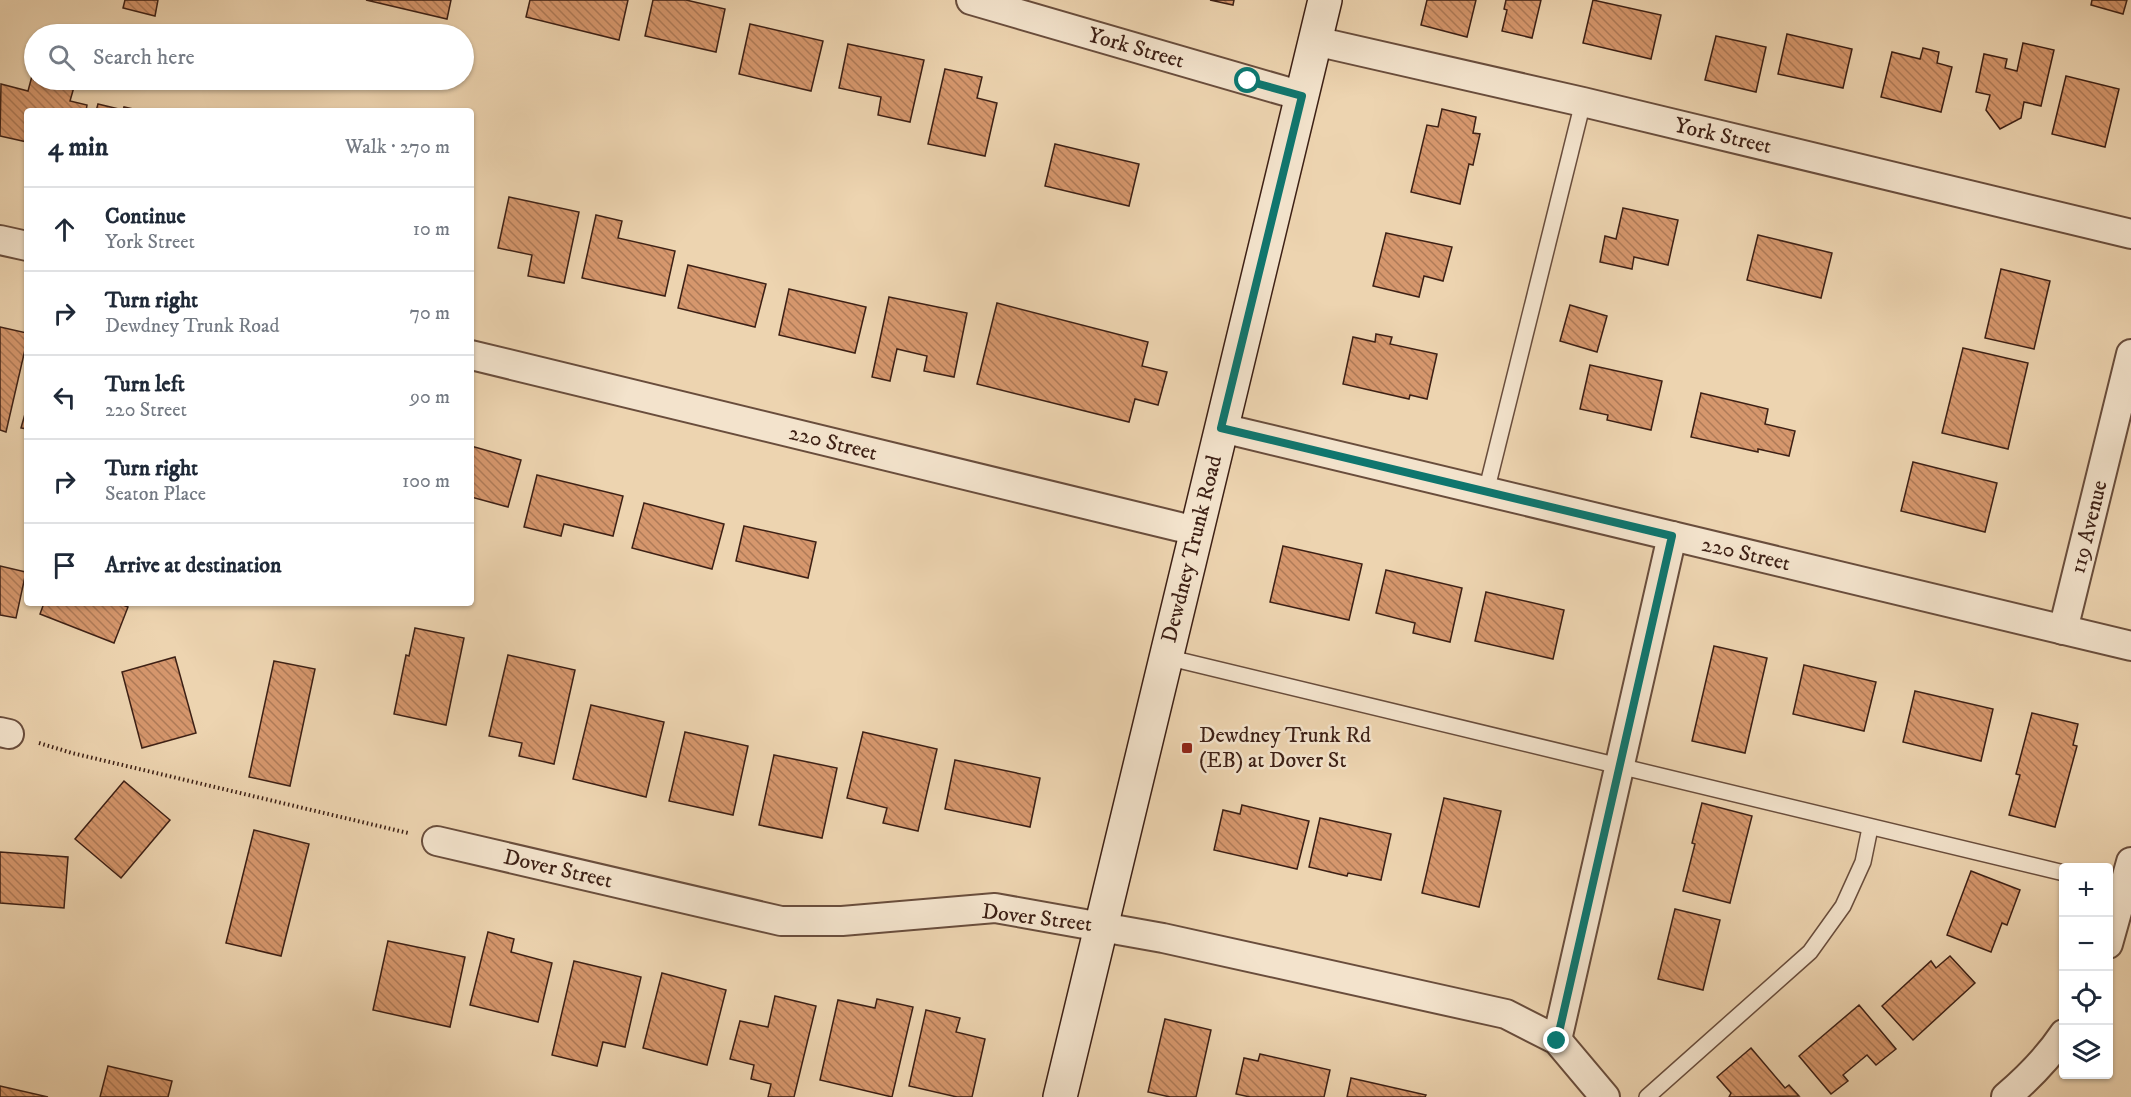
<!DOCTYPE html>
<html lang="en">
<head>
<meta charset="utf-8">
<style>
	:root { --surface:#fff; --page:#f6f6f7; --text:#1f2937; --muted:#747a83; --line:#e0e1e3 }
	body { margin:0; font-family:"IM FELL DW Pica",serif; background:var(--page); color:var(--text) }
	.controls { position:absolute; right:18px; bottom:18px; display:grid; overflow:hidden; border-radius:6px; box-shadow:0 2px 4px #0004 }
	.controls button { width:54px; height:54px; display:grid; place-items:center; padding:0; border:0; border-bottom:2px solid var(--line); background:var(--surface); color:var(--text); font:30px sans-serif }
	.stop { position:absolute; width:18px; height:18px; margin:-14px; border:4px solid #0f766e; border-radius:50%; background:#fff }
	.stop.end { background:#0f766e; border-color:#fff; box-shadow:0 2px 6px #0008 }
	.list { margin:0; padding:0; list-style:none }
	h2 { display:flex; justify-content:space-between; align-items:center; height:78px; margin:0; padding:0 24px; font-size:26px }
	h2 small { font-size:20px; font-weight:400; color:var(--muted) }
	.list li { display:grid; grid-template-columns:39px 1fr auto; gap:18px; align-items:center; box-sizing:border-box; height:84px; padding:0 24px; border-top:2px solid var(--line) }
	.list b { display:block; font-size:22px; white-space:nowrap }
	.list p { margin:0; font-size:20px; white-space:nowrap; color:var(--muted) }
	.list em { font-size:20px; font-style:normal; color:var(--muted) }
	.icon { flex:none; width:33px; height:33px; fill:none; stroke:currentColor; stroke-width:2; stroke-linecap:round; stroke-linejoin:round }
	.map { position:relative; flex:none; width:2131px; height:1097px; overflow:hidden }
	.search { position:absolute; background:var(--surface); box-shadow:0 2px 4px #0004; left:24px; top:24px; width:450px; height:66px; display:flex; align-items:center; gap:15px; box-sizing:border-box; padding:0 21px; border-radius:33px; color:var(--muted); font-size:22px }
	.panel { position:absolute; background:var(--surface); box-shadow:0 2px 4px #0004; left:24px; top:108px; width:450px; height:498px; border-radius:6px }
	.map>svg:first-child { display:block }
	.building { fill:url(#building-back-hatch); stroke:#3d2015; stroke-width:1.5 }
	.lines { fill:none; stroke-linecap:round; stroke-linejoin:round }
	.service-casing { stroke:#694d3c; stroke-width:18 }
	.minor-casing { stroke:#694d3c; stroke-width:32 }
	.secondary-casing { stroke:#3d2015; stroke-width:36 }
	.path { stroke:#3d2015; stroke-width:4; stroke-dasharray:1.5 3; stroke-linecap:butt }
	.service { stroke:#f3e3cc; stroke-width:15 }
	.minor { stroke:#f3e3cc; stroke-width:28 }
	.secondary { stroke:#f3e3cc; stroke-width:33 }
	.route { stroke:#0f766e; stroke-width:8 }
	.poi-dot { fill:#8f2418; stroke:#f3e3cc; stroke-width:2 }
	.labels { text-anchor:middle; dominant-baseline:central; stroke-width:5; stroke-linejoin:round; paint-order:stroke }
	.street-label { font-size:22px; fill:#3d2015; stroke:#f3e3cc }
	.poi-label { font-size:22px; fill:#3d2015; stroke:#f3e3cc; text-anchor:start }
</style>
</head>
<body>
<div class="map">
<svg width="2131" height="1097" viewBox="0 0 2131 1097">
	<defs>
		<pattern id="building-back-hatch" width="6" height="6" patternUnits="userSpaceOnUse" patternTransform="scale(1.5)"><rect width="6" height="6" fill="#d6976d"/><path d="M-1 5l2 2M0 0l6 6M5-1l2 2" fill="none" stroke="#af7b58"/></pattern>
	</defs>
	<rect width="100%" height="100%" fill="#edd4b0"/>
	<filter id="stains"><feTurbulence type="fractalNoise" baseFrequency=".00333" numOctaves="4"/><feColorMatrix values="0 0 0 0 .2 0 0 0 0 .09 0 0 0 0 .02 0 0 0 .5 -.17"/></filter>
	<radialGradient id="worn" r=".72"><stop offset=".6" stop-color="#630" stop-opacity="0"/><stop offset="1" stop-color="#630" stop-opacity=".3"/></radialGradient>
	<g class="building">
		<polygon points="125,0 158,0 155,16 123,8"/>
		<polygon points="366,0 451,0 447,19"/>
		<polygon points="530,0 628,0 619,40 526,17"/>
		<polygon points="653,0 686,0 725,9 716,52 645,36"/>
		<polygon points="1210,0 1234,0 1233,5"/>
		<polygon points="1427,0 1476,0 1467,37 1421,25"/>
		<polygon points="1506,0 1541,0 1532,38 1502,31 1507,10 1504,9"/>
		<polygon points="1593,0 1661,15 1651,59 1583,43"/>
		<polygon points="2092,0 2127,0 2123,14 2091,5"/>
		<polygon points="750,24 823,41 811,91 739,74"/>
		<polygon points="1787,34 1852,49 1843,88 1778,74"/>
		<polygon points="1716,36 1766,47 1756,92 1705,80"/>
		<polygon points="2023,43 2054,50 2041,106 2024,102 2021,118 2000,129 1986,110 1990,95 1976,92 1984,54 2007,59 2005,68 2017,71"/>
		<polygon points="848,44 924,60 910,122 878,115 881,97 839,88"/>
		<polygon points="1923,48 1939,52 1937,63 1952,67 1941,112 1881,97 1892,52 1920,59"/>
		<polygon points="945,69 982,77 977,98 997,103 985,156 928,144"/>
		<polygon points="32,76 34,76 34,80 47,80 74,87 70,101 87,105 86,111 27,111 27,142 0,136 1,84 28,91"/>
		<polygon points="2066,76 2119,89 2105,147 2052,134"/>
		<polygon points="98,104 123,110 124,107 142,111 96,111"/>
		<polygon points="1442,109 1476,117 1473,133 1480,134 1473,165 1469,164 1460,204 1411,192 1427,125 1438,127"/>
		<polygon points="1055,144 1139,164 1129,206 1045,186"/>
		<polygon points="509,197 579,212 564,283 528,276 532,255 498,248"/>
		<polygon points="1623,208 1678,220 1668,265 1634,257 1632,269 1600,262 1605,236 1616,239"/>
		<polygon points="596,215 622,221 618,238 675,251 665,296 582,278"/>
		<polygon points="1386,233 1452,247 1443,281 1424,276 1419,297 1373,286"/>
		<polygon points="1758,235 1832,253 1821,298 1747,280"/>
		<polygon points="688,265 766,284 755,327 678,308"/>
		<polygon points="2001,269 2050,281 2034,349 1985,338"/>
		<polygon points="789,289 866,307 855,353 779,335"/>
		<polygon points="889,297 967,313 954,377 924,371 927,356 897,349 890,381 872,377"/>
		<polygon points="997,303 1148,342 1142,366 1167,372 1158,405 1135,399 1129,422 977,384"/>
		<polygon points="1570,305 1607,316 1597,352 1560,341"/>
		<polygon points="0,327 27,333 27,341 6,432 0,430"/>
		<polygon points="1376,334 1392,337 1390,344 1437,354 1427,399 1410,395 1409,399 1343,384 1353,337 1375,342"/>
		<polygon points="1963,348 2028,363 2008,449 1942,433"/>
		<polygon points="1590,365 1662,381 1651,430 1607,420 1608,415 1580,409"/>
		<polygon points="1701,393 1768,409 1765,424 1795,431 1789,456 1758,449 1758,452 1691,437"/>
		<polygon points="27,407 27,429 21,428"/>
		<polygon points="471,446 521,460 508,507 471,497"/>
		<polygon points="1913,462 1997,483 1985,532 1901,511"/>
		<polygon points="537,475 623,496 613,536 564,524 561,536 524,527"/>
		<polygon points="644,503 724,524 712,569 632,548"/>
		<polygon points="744,526 816,542 808,578 736,561"/>
		<polygon points="1283,546 1362,564 1349,620 1270,602"/>
		<polygon points="0,566 26,572 16,618 0,615"/>
		<polygon points="1386,570 1462,588 1450,642 1413,633 1415,623 1376,613"/>
		<polygon points="1486,592 1564,610 1553,659 1475,641"/>
		<polygon points="44,603 118,603 128,607 114,643 40,614"/>
		<polygon points="415,628 464,638 446,725 394,714 406,655 409,656"/>
		<polygon points="1714,646 1767,658 1745,753 1692,741"/>
		<polygon points="508,655 575,670 554,764 519,756 522,743 489,736"/>
		<polygon points="175,657 196,733 142,748 122,672"/>
		<polygon points="274,661 315,669 290,786 249,777"/>
		<polygon points="1804,665 1876,682 1864,731 1793,714"/>
		<polygon points="1915,691 1993,709 1981,761 1903,742"/>
		<polygon points="591,705 664,722 646,797 573,779"/>
		<polygon points="2032,713 2078,724 2073,745 2077,746 2055,827 2009,815 2020,775 2016,774"/>
		<polygon points="685,732 748,746 733,815 669,801"/>
		<polygon points="863,732 937,749 918,831 883,823 887,808 847,798"/>
		<polygon points="774,755 837,768 822,838 759,825"/>
		<polygon points="955,760 1040,778 1030,827 945,809"/>
		<polygon points="124,781 170,820 121,878 75,839"/>
		<polygon points="1444,798 1501,811 1479,907 1422,893"/>
		<polygon points="1702,803 1752,816 1730,903 1683,891 1695,844 1692,843"/>
		<polygon points="1242,805 1309,821 1297,869 1214,850 1223,810 1240,814"/>
		<polygon points="1320,818 1391,834 1381,880 1348,873 1347,876 1309,867"/>
		<polygon points="254,830 309,844 281,956 226,943"/>
		<polygon points="0,852 68,857 64,908 0,903"/>
		<polygon points="1971,871 2020,890 2007,925 2002,923 1991,952 1947,935"/>
		<polygon points="1675,909 1720,920 1703,990 1658,979"/>
		<polygon points="488,932 514,939 511,952 552,963 538,1022 470,1005"/>
		<polygon points="388,941 465,957 450,1027 373,1010"/>
		<polygon points="1950,956 1975,983 1913,1040 1882,1006 1931,961 1936,968"/>
		<polygon points="574,961 641,977 625,1047 603,1042 597,1066 552,1055"/>
		<polygon points="662,973 726,990 707,1065 643,1048"/>
		<polygon points="775,996 816,1006 794,1097 768,1097 771,1084 751,1079 754,1065 730,1059 740,1021 768,1027"/>
		<polygon points="877,999 913,1007 892,1097 820,1080 838,1000 875,1008"/>
		<polygon points="1859,1005 1896,1049 1876,1065 1867,1055 1843,1075 1848,1081 1831,1094 1799,1056"/>
		<polygon points="926,1010 960,1018 956,1032 985,1039 972,1097 957,1097 909,1086"/>
		<polygon points="1165,1019 1211,1030 1196,1097 1170,1097 1148,1092"/>
		<polygon points="1751,1048 1785,1088 1789,1085 1799,1096 1729,1097 1731,1093 1717,1077"/>
		<polygon points="1260,1054 1330,1070 1324,1097 1250,1097 1236,1094 1244,1058 1258,1061"/>
		<polygon points="108,1066 172,1081 168,1097 100,1097"/>
		<polygon points="1351,1078 1426,1095 1425,1097 1347,1097"/>
		<polygon points="0,1086 48,1097 0,1097"/>
	</g>
	<g class="lines">
		<defs>
			<g id="service">
				<polyline points="1486,492 1583,102"/>
				<polyline points="1166,657 2064,873"/>
				<polyline points="1647,1097 1810,952 1843,906 1863,862 1870,828"/>
			</g>
			<g id="minor">
				<polyline points="971,0 1302,96"/>
				<polyline points="1315,41 1583,102 2131,234"/>
				<polyline points="0,240 27,246"/>
				<polyline points="471,355 1196,531"/>
				<polyline points="1222,428 2131,646"/>
				<polyline points="2063,630 2131,354"/>
				<polyline points="0,732 9,734"/>
				<polyline points="437,841 781,921 842,921 995,908 1163,938 1506,1014 1557,1040 1605,1097"/>
				<polyline points="2108,944 2131,862"/>
				<polyline points="1557,1040 1672,536"/>
				<path d="M2006 1097C2027 1079 2048 1058 2064 1034"/>
			</g>
			<polyline id="secondary" points="1060,1097 1325,0"/>
		</defs>
		<use href="#service" class="service-casing"/>
		<use href="#minor" class="minor-casing"/>
		<use href="#secondary" class="secondary-casing"/>
		<polyline class="path" points="39,743 72,753 408,833"/>
		<use href="#service" class="service"/>
		<use href="#minor" class="minor"/>
		<use href="#secondary" class="secondary"/>
	</g>
	<g class="lines">
		<polyline class="route" points="1248,81 1302,96 1221,428 1672,536 1557,1041"/>
	</g>
	<rect class="poi-dot" x="1181" y="742" width="12" height="12" rx="3"/>
	<g class="labels">
		<g class="street-label">
			<text transform="translate(1136 48) rotate(16)">York Street</text>
			<text transform="translate(1723 136) rotate(13)">York Street</text>
			<text transform="translate(833 443) rotate(14)">220 Street</text>
			<text transform="translate(2089 527) rotate(-76)">119 Avenue</text>
			<text transform="translate(1192 549) rotate(-76)">Dewdney Trunk Road</text>
			<text transform="translate(1746 554) rotate(13)">220 Street</text>
			<text transform="translate(558 869) rotate(13)">Dover Street</text>
			<text transform="translate(1037 918) rotate(7)">Dover Street</text>
		</g>
		<g class="poi-label">
			<text x="1199" y="735">Dewdney Trunk Rd<tspan x="1199" dy="25">(EB) at Dover St</tspan></text>
		</g>
	</g>
	<rect width="100%" height="100%" filter="url(#stains)"/>
	<rect width="100%" height="100%" fill="url(#worn)"/>
</svg>
<div class="controls">
<button>+</button>
<button>−</button>
<button><svg class="icon" aria-label="locate" viewBox="0 0 24 24"><circle cx="12" cy="12" r="6"/><path d="M12 2v4M12 18v4M2 12h4M18 12h4"/></svg></button>
<button><svg class="icon" aria-label="layers" viewBox="0 0 24 24"><path d="M12 4l9 5-9 5-9-5zM3 14l9 5 9-5"/></svg></button>
</div>
<div class="stop" style="left:1248px;top:81px"></div>
<div class="stop end" style="left:1557px;top:1041px"></div>
<div class="search"><svg class="icon" aria-label="search" viewBox="0 0 24 24"><circle cx="10" cy="10" r="6"/><path d="M15 15l6 6"/></svg>Search here</div>
<section class="panel">
<h2>4 min<small>Walk · 270 m</small></h2>
<ul class="list">
<li><svg class="icon" aria-label="ahead" viewBox="0 0 24 24"><path d="M12 20V5M6 11l6-6 6 6"/></svg><div><b>Continue</b><p>York Street</p></div><em>10 m</em></li>
<li><svg class="icon" aria-label="right" viewBox="0 0 24 24"><path d="M7 20v-9h11M14 6l5 5-5 5"/></svg><div><b>Turn right</b><p>Dewdney Trunk Road</p></div><em>70 m</em></li>
<li><svg class="icon" aria-label="left" viewBox="0 0 24 24"><path d="M17 20v-9H6M10 6l-5 5 5 5"/></svg><div><b>Turn left</b><p>220 Street</p></div><em>90 m</em></li>
<li><svg class="icon" aria-label="right" viewBox="0 0 24 24"><path d="M7 20v-9h11M14 6l5 5-5 5"/></svg><div><b>Turn right</b><p>Seaton Place</p></div><em>100 m</em></li>
<li><svg class="icon" aria-label="arrive" viewBox="0 0 24 24"><path d="M6 21V4h12l-3 4 3 4H6"/></svg><div><b>Arrive at destination</b></div></li>
</ul>
</section>
</div>
</body>
</html>
